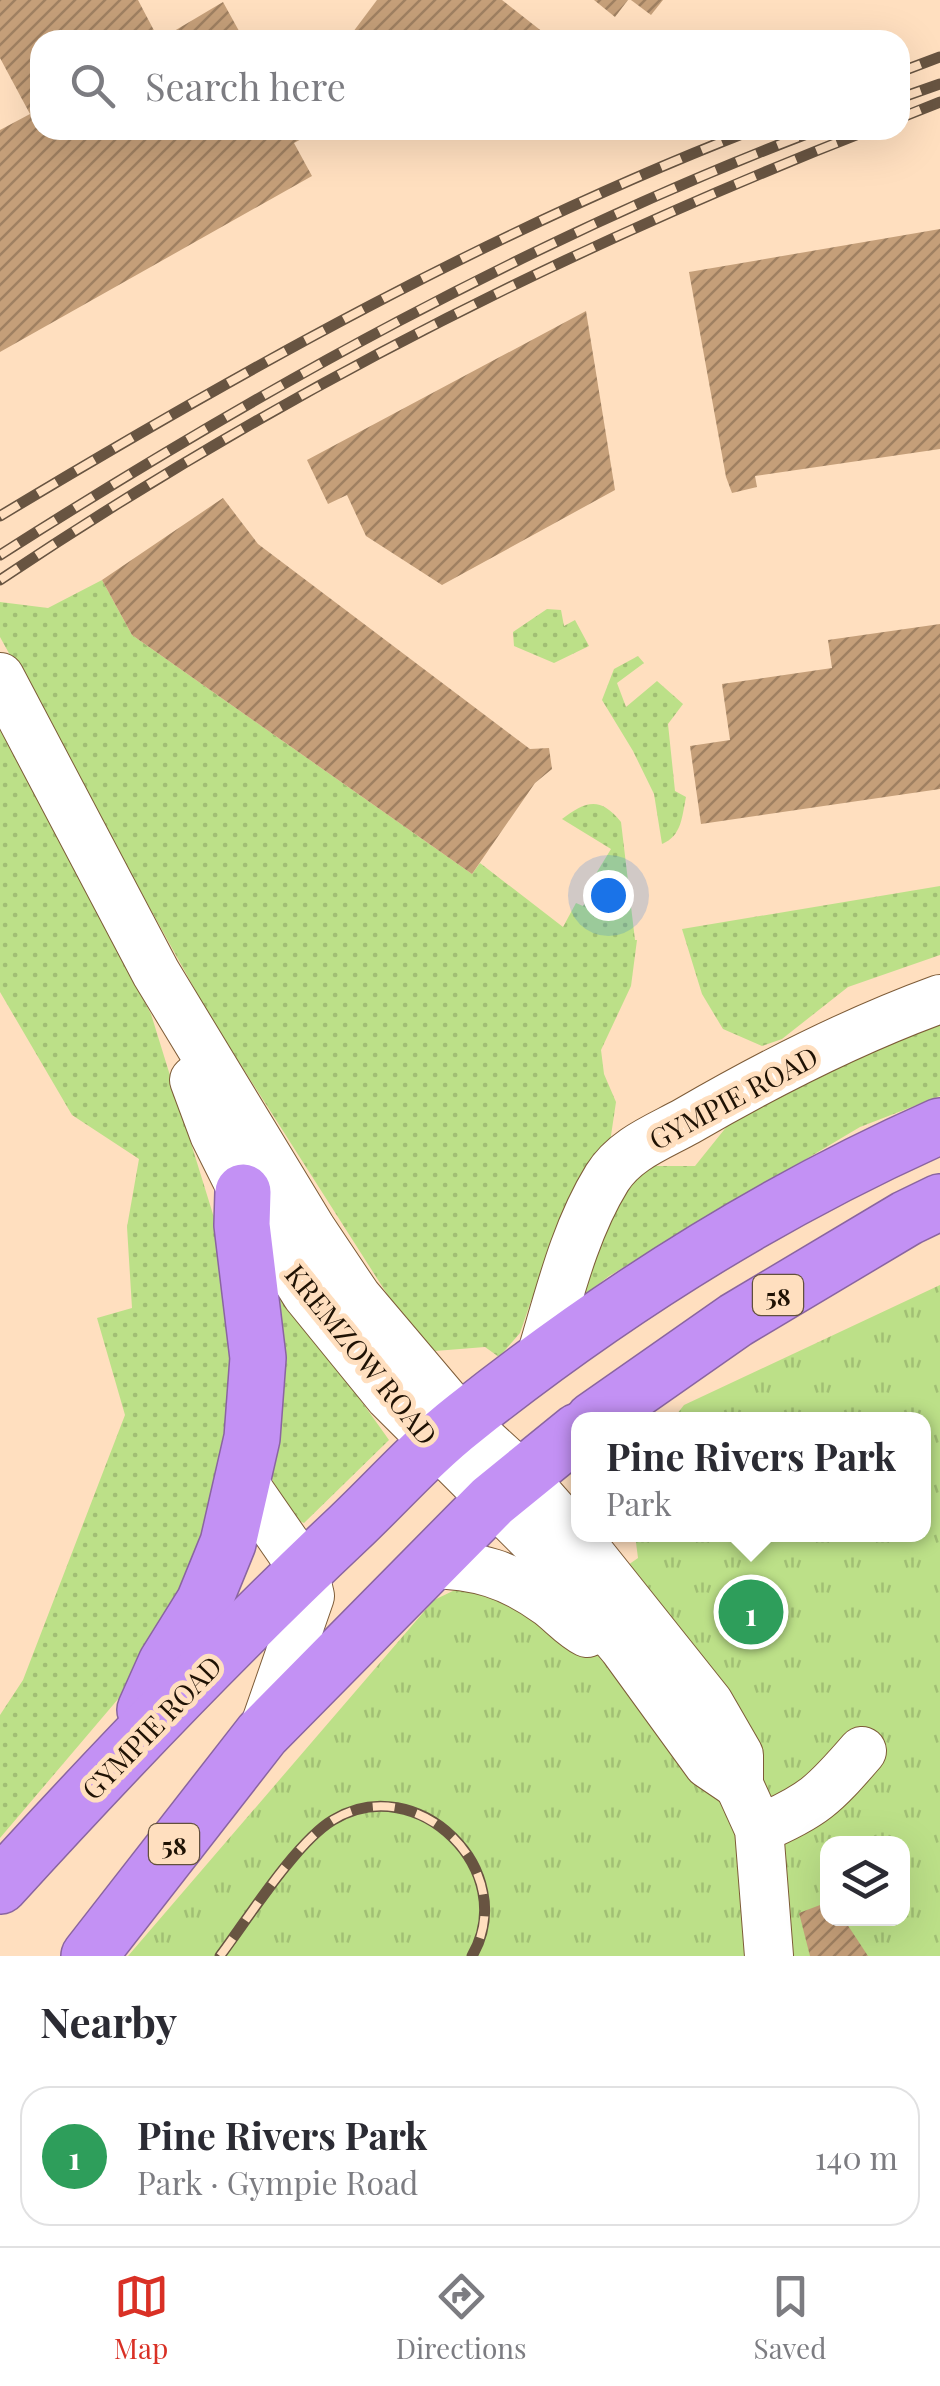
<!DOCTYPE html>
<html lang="en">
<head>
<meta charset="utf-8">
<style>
	:root { --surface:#fff; --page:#f7f7f7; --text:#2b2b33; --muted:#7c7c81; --line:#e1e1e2; --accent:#d93025 }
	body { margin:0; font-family:"Playfair Display",serif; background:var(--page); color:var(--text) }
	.controls { position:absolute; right:30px; bottom:30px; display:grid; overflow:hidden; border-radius:20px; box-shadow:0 10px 40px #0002 }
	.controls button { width:90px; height:90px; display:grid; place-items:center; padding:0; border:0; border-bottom:2px solid var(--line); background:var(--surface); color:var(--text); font:50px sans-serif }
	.you { position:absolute; left:608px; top:895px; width:35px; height:35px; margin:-25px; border:8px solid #fff; border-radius:50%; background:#1a73e8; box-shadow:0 0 0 15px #1a73e833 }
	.badge { display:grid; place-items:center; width:65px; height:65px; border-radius:50%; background:var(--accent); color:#fff; font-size:32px; font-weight:700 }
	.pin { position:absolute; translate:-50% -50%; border:5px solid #fff; box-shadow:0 2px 10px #0006 }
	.popup { position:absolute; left:571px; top:1412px; width:360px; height:130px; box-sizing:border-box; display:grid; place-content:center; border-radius:20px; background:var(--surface); filter:drop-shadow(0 2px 8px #0005); font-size:32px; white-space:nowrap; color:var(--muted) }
	.popup b { font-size:38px; color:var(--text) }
	.popup::after { content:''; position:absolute; left:50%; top:100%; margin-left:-20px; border:20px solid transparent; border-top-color:var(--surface) }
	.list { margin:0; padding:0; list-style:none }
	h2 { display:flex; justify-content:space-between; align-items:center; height:130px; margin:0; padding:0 40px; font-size:42px }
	h2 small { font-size:32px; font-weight:400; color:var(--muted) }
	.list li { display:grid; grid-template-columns:65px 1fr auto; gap:30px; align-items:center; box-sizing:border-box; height:140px; margin:0 20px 20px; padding:0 20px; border:2px solid var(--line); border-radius:30px }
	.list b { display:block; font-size:38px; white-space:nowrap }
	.list p { margin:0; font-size:32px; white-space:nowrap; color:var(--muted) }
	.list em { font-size:32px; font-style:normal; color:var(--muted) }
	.icon { flex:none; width:55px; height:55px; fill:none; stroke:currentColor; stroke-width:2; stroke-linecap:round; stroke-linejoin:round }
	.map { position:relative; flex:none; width:940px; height:1956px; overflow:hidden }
	.search { position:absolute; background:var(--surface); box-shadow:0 10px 40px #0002; left:30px; right:30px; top:30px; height:110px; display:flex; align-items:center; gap:25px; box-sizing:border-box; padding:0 35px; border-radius:30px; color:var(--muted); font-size:38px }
	.sheet { height:290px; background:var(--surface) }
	nav { display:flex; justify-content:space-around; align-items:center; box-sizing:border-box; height:140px; border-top:2px solid var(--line); background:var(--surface); font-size:28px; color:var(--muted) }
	nav a { display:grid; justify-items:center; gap:5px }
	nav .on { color:var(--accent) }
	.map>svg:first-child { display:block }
	.grass { fill:url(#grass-dots) }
	.park { fill:url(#park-tufts); fill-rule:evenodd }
	.building { fill:url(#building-hatch) }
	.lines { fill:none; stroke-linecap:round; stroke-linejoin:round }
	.minor-casing { stroke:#7d5b37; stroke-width:50 }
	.highway-casing { stroke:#8a65a0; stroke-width:58 }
	.minor { stroke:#fff; stroke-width:48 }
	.highway { stroke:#c391f4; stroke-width:55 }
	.rail-casing { stroke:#685441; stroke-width:11 }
	.rail { stroke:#ffdfbf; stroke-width:8; stroke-dasharray:22; stroke-linecap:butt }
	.labels { text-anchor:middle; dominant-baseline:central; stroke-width:10; stroke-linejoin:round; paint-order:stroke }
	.shield { fill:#ffdfbf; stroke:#62503c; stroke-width:2.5 }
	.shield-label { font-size:25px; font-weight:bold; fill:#1f1204 }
	.street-label { font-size:28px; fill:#1f1204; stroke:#ffdfbf }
</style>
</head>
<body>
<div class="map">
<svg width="940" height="1956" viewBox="0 0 940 1956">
	<defs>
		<pattern id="grass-dots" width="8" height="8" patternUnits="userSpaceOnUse" patternTransform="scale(2.5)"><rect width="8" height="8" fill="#bce088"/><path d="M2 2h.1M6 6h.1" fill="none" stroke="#a1bf74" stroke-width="1.8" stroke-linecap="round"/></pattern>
		<pattern id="park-tufts" width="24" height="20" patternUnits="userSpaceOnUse" patternTransform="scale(2.5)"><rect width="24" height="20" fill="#bce088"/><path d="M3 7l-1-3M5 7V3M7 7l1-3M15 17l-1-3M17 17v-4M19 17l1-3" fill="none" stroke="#a1bf74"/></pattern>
		<pattern id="building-hatch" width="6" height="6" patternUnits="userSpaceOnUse" patternTransform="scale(2.5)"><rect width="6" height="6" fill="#c59f79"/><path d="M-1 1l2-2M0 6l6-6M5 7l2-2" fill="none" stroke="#9f8061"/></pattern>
	</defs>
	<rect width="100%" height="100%" fill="#ffdfbf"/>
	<g class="grass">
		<path d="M102 580 132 635 472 874 480 863 563 927 576 903 583 906 599 881 597 872 611 849 562 819C586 801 600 796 621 822L635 940H637L631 986 601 1050 604 1074 616 1102 609 1149 531 1301 520 1333 499 1357 485 1347 435 1351 410 1330 209 1015 0 637V602L48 608Z"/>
		<polygon points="547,609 561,610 564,626 575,620 589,646 554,663 514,646 513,632"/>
		<path d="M638 656 644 663 617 683 626 707 657 681 683 704 668 724 675 791 686 797C682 816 682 836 662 844L654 794 633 751 602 700 614 669Z"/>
		<polygon points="0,725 151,1014 229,1266 234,1447 187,1595 147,1665 0,1838 0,1715 23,1680 125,1415 97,1318 132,1308 127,1227 139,1159 72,1115 0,992"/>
		<polygon points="940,886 940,955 848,987 782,1039 762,1046 723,1029 702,994 682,929"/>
		<polygon points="940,1023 940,1096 860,1127 609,1276 574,1303 592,1233 643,1166 695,1166 740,1110"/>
		<path d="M280 1287 389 1440 304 1523C284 1515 276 1490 269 1471L272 1293Z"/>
	</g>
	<path class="park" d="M940 1285V1956H128L434 1600 457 1589 482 1585 545 1623 638 1558 635 1535 924 1534V1420L673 1419 684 1405ZM828 1844H902V1918H828Z"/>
	<g class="building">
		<polygon points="0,0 138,0 159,40 223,2 244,40 40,40 40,130 318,130 294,143 312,176 0,352 0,130 30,114 0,58"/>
		<polygon points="377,0 502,0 553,40 347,40"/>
		<polygon points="594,0 628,0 615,17"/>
		<polygon points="631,0 663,0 651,15"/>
		<polygon points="940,229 940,449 755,476 757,487 732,493 726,477 689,272"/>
		<polygon points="586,311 615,490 442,585 366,536 347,495 328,504 307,460"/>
		<polygon points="223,498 258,544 530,749 549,748 552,769 535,783 472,874 132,635 102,580"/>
		<polygon points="940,624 940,789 701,824 690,746 730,740 722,684 832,668 828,640"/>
		<polygon points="828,1902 828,1918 843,1918 868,1956 810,1956 799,1913"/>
	</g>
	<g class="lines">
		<defs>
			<g id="minor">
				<polyline points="0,677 156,973 312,1230 357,1297 462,1421 522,1476 587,1550 709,1703 739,1755 739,1785 759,1829 769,1956"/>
				<polyline points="194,1080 214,1134 243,1192 306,1294 389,1396 533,1540 623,1647 708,1764 739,1785"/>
				<path d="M539 1363C558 1301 573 1233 607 1178 625 1149 658 1137 687 1121 768 1074 852 1031 940 999"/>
				<polyline points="243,1482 304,1570 310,1596 262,1734"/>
				<path d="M428 1564C477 1565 509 1574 549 1603 562 1613 573 1626 587 1633"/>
				<path d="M759 1829C813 1806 824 1795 862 1751"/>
			</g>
			<g id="highway">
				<polyline points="593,1420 736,1320 907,1218 940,1202"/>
				<polyline points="145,1710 166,1663 204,1602 228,1543 252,1438 258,1358 242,1225 243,1192"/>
				<path d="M0 1886C112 1763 228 1642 349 1528 387 1492 423 1451 464 1419 611 1302 769 1202 940 1126"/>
				<polyline points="89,1956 262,1734 492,1501 578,1431"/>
			</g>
		</defs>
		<use href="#minor" class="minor-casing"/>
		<use href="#highway" class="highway-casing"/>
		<use href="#minor" class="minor"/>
		<use href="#highway" class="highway"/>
		<defs>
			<g id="rail">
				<polyline points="900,72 940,57"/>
				<polyline points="900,98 940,84"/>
				<polyline points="900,118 940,102"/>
				<path d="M0 516C241 371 489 232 752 130"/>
				<path d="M0 555C259 390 530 239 817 130"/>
				<path d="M0 580C272 397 564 249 869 130"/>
				<path d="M220 1956C247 1920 296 1842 333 1820 417 1769 521 1871 472 1956"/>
			</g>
		</defs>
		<use href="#rail" class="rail-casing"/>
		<use href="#rail" class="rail"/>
	</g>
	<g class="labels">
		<g class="shield">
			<rect x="753" y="1275" width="50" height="40" rx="8"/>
			<rect x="149" y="1824" width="50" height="40" rx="8"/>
		</g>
		<g class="shield-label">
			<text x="778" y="1295">58</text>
			<text x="174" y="1844">58</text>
		</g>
		<g class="street-label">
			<text transform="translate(733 1097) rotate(-28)">GYMPIE ROAD</text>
			<text transform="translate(362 1354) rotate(51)">KREMZOW ROAD</text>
			<text transform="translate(151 1727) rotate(-46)">GYMPIE ROAD</text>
		</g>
	</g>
</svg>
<div class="controls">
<button><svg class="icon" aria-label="layers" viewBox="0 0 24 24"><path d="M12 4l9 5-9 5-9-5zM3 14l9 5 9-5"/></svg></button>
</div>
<div class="you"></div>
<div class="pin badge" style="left:751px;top:1612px;background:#2e9e5b">1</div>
<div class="popup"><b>Pine Rivers Park</b>Park</div>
<div class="search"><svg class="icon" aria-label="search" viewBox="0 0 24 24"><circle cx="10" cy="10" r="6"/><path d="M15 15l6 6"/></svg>Search here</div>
</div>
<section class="sheet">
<h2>Nearby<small></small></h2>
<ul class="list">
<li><span class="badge" style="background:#2e9e5b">1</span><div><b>Pine Rivers Park</b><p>Park · Gympie Road</p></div><em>140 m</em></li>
</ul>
</section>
<nav>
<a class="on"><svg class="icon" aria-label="map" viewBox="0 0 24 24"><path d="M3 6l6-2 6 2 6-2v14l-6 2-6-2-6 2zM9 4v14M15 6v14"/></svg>Map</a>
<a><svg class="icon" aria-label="directions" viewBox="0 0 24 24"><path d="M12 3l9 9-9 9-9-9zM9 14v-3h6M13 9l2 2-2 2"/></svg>Directions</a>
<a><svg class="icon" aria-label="saved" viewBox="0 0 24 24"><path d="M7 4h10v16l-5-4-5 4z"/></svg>Saved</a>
</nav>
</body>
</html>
